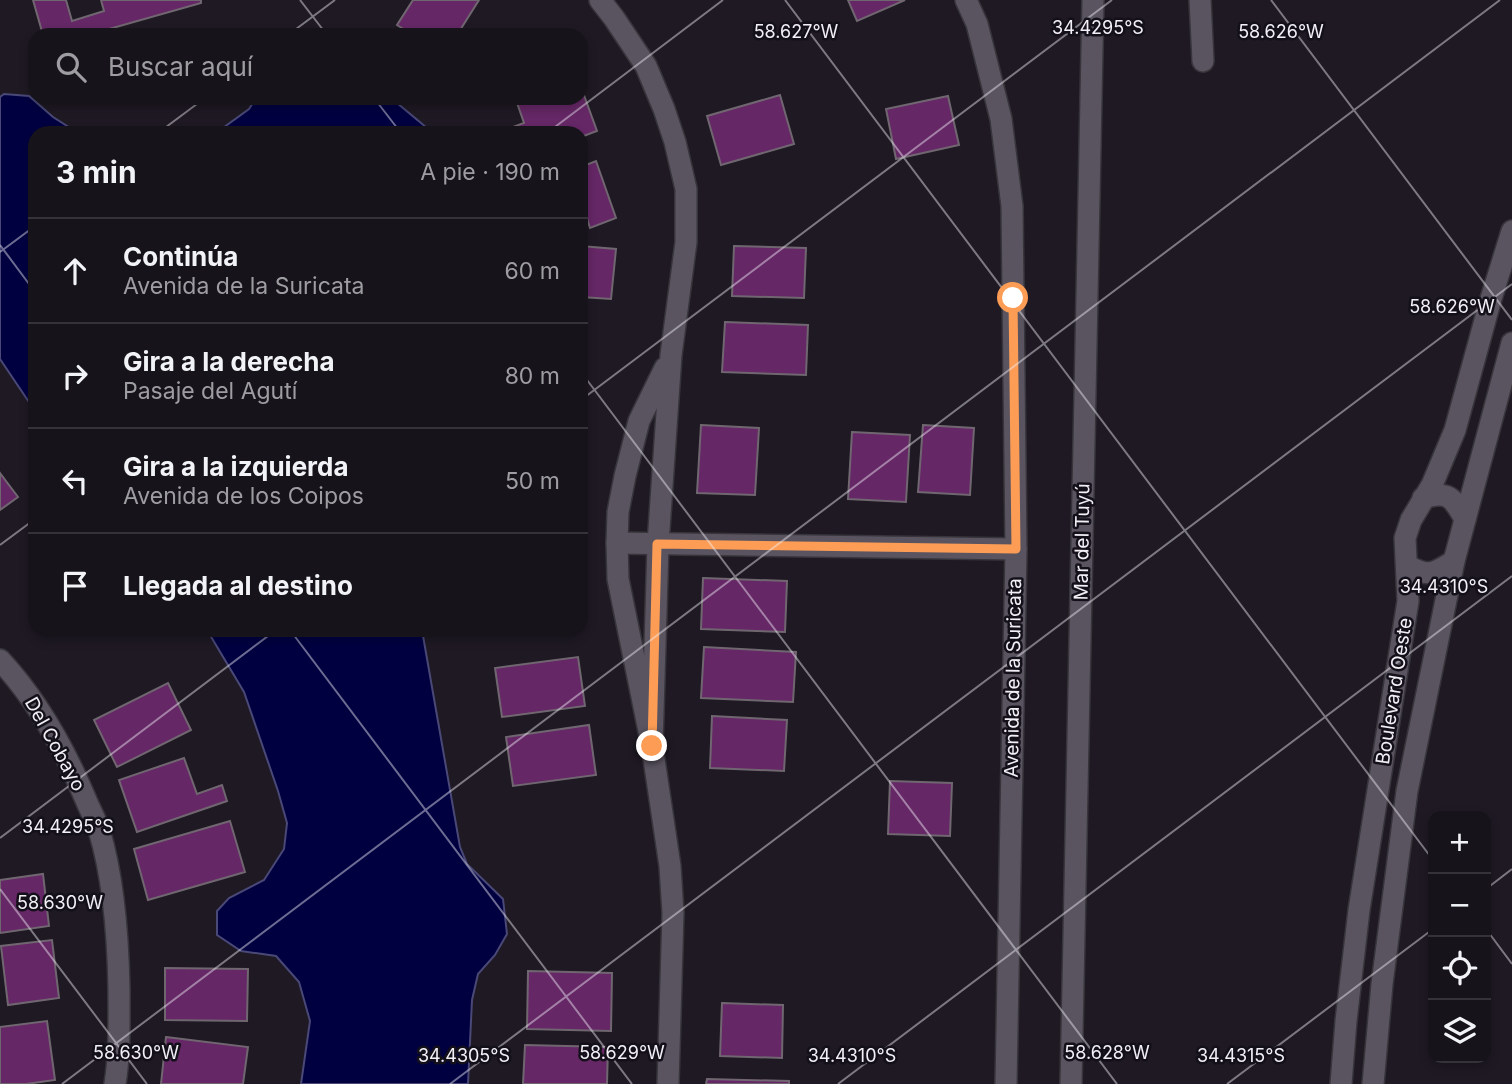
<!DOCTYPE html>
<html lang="es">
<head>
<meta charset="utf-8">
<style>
	:root { --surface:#16131a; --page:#1f1c23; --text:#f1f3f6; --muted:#9e9ea2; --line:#353239 }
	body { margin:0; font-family:Inter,sans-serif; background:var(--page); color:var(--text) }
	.controls { position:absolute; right:21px; bottom:21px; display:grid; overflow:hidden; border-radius:14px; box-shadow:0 4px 10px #0003 }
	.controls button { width:63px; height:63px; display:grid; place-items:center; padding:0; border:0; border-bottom:2px solid var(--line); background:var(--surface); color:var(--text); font:35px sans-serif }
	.stop { position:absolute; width:21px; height:21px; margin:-16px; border:5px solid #fd9d55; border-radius:50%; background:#fff }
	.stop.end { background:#fd9d55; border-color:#fff; box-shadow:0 2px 7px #0008 }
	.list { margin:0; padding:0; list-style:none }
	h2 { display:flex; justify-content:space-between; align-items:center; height:91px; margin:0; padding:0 28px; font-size:30px }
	h2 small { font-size:23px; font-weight:400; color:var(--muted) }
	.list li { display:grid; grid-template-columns:46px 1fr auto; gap:21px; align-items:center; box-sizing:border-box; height:105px; padding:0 28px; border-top:2px solid var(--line) }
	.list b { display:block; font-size:26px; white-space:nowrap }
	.list p { margin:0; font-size:23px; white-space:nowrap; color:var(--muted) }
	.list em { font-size:23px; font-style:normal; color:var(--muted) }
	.icon { flex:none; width:38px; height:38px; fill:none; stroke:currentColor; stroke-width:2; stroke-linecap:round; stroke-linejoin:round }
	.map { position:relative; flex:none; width:1512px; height:1084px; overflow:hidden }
	.search { position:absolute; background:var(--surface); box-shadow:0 4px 10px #0003; left:28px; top:28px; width:560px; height:77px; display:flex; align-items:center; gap:18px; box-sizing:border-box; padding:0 24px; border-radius:21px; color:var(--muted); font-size:26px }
	.panel { position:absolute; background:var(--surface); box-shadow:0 4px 10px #0003; left:28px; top:126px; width:560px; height:511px; border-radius:21px }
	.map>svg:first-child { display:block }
	.water { fill:#000041; stroke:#494877; stroke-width:2 }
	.building { fill:#652766; stroke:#706670; stroke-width:2 }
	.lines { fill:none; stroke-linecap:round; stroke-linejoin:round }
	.minor-casing { stroke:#37343b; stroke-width:24 }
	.minor { stroke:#595460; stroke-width:21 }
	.route { stroke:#fd9d55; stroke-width:9 }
	.ticks { fill:none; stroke:#f2eff6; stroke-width:2; stroke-opacity:0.45 }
	.labels { text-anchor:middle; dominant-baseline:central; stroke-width:5; stroke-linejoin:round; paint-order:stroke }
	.street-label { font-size:19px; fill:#f2eff6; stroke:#14101a }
	.ticks-label { font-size:18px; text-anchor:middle; fill:#f2eff6; stroke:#14101a; stroke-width:5; stroke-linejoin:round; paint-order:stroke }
</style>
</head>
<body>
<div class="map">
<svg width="1512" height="1084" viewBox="0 0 1512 1084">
	<rect width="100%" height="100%" fill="#1e1923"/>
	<g class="water">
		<polygon points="4,94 29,96 53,117 78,133 35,133 35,411 0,359 0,97"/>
		<polygon points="256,98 391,98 433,133 216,133 249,109"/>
		<polygon points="207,630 422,630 460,847 467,864 503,899 507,934 495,955 478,974 472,1000 468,1084 301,1084 310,1021 299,982 276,956 241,951 217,935 217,911 229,898 264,880 284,849 287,823 278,791 244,692"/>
	</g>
	<g class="building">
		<polygon points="33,0 66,0 72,21 104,11 101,0 201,0 201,3 88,35 43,35"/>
		<polygon points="413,0 479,0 457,35 413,35 397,25"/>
		<polygon points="848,0 905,0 857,21"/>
		<polygon points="581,87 597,131 581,137 581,133 512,133 510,128 524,123 516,100 521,98 581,98"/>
		<polygon points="780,95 794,144 721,165 707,116"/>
		<polygon points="948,96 959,145 896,159 886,109"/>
		<polygon points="596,161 616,218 590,228 587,218 581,220 581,167"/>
		<polygon points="581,246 616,249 611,299 581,297"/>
		<polygon points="734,246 806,248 804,298 732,296"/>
		<polygon points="725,322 808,325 806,375 722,372"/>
		<polygon points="701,425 759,428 755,495 697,493"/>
		<polygon points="923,425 974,428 970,495 918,492"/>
		<polygon points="852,432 910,435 906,502 848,499"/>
		<polygon points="0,473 18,497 0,510"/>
		<polygon points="703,578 787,581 785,632 701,629"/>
		<polygon points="704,647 796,652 793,702 701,698"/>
		<polygon points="578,657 585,706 502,717 495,668"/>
		<polygon points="168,683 191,730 117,767 94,720"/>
		<polygon points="712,716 787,720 784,771 710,768"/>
		<polygon points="589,725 596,775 513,786 506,737"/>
		<polygon points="184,758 197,794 222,785 227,801 137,832 119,780"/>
		<polygon points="890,781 952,783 950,836 888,834"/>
		<polygon points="230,821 245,872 148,900 134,849"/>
		<polygon points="43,874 49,926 0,933 0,880"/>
		<polygon points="52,940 59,998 8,1005 1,946"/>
		<polygon points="165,968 248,969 247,1021 165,1020"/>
		<polygon points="528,971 612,973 611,1031 527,1029"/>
		<polygon points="722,1003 783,1005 782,1058 720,1056"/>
		<polygon points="47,1021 55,1080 26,1084 0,1084 0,1027"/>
		<polygon points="166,1037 248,1047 243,1084 161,1084"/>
		<polygon points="525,1045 608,1047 607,1084 523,1084"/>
		<polygon points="707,1079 789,1081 789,1084 706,1084"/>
	</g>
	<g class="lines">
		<defs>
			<g id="minor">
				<polyline points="600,0 614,18 646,66 664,109 675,142 686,189 686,242 671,355 658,544 652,746"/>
				<polyline points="966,0 977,24 1001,119 1012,206 1016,549 1006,1084"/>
				<polyline points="1200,0 1203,61"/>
				<polyline points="665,368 639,421 625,476 618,512 617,543 618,579 652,746 670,866 673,913 668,1084"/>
				<path d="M1423 498C1449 490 1453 498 1465 519"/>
				<polyline points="617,543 1016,549"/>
				<path d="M1408 566C1430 578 1434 573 1454 561"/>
				<path d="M0 660C37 700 65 750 86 800 90 810 96 820 99 830 114 879 118 937 119 988 119 1020 120 1052 115 1084"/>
				<polyline points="1071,1084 1093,0"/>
				<polyline points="1341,1084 1346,1021 1359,910 1408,601 1405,538 1411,520 1432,485 1455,430 1490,302 1512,231"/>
				<polyline points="1373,1084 1382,984 1407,791 1454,561 1512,343"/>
			</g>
		</defs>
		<use href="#minor" class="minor-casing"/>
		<use href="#minor" class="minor"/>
	</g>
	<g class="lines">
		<polyline class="route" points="652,746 657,544 1016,549 1013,298"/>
	</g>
	<path class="ticks" d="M300 0 327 35M785 0 1433 860M1271 0 1512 320M288 35 335 0M374 98 401 133M158 133 205 98M547 133 723 0M0 245 35 292M0 252 35 226M581 372 1117 1084M581 400 1112 0M0 545 35 519M290 630 632 1084M0 838 276 630M0 889 147 1084M1486 889 1512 869M1486 929 1512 964M62 1084 1500 0M450 1084 1512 284M838 1084 1512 576M1227 1084 1433 929"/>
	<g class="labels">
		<g class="street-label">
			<text transform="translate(1082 542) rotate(-89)">Mar del Tuyú</text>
			<text transform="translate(1013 678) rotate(-89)">Avenida de la Suricata</text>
			<text transform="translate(1394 691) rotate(-81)">Boulevard Oeste</text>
			<text transform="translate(55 744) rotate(61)">Del Cobayo</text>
		</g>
	</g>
	<g class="ticks-label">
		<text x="1098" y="34">34.4295°S</text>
		<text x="796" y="38">58.627°W</text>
		<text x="1281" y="38">58.626°W</text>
		<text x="1452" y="313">58.626°W</text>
		<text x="1444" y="593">34.4310°S</text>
		<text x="68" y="833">34.4295°S</text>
		<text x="60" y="909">58.630°W</text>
		<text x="136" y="1059">58.630°W</text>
		<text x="622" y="1059">58.629°W</text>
		<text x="1107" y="1059">58.628°W</text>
		<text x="464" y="1062">34.4305°S</text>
		<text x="852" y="1062">34.4310°S</text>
		<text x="1241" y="1062">34.4315°S</text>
	</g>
</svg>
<div class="controls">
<button>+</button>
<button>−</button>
<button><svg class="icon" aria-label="locate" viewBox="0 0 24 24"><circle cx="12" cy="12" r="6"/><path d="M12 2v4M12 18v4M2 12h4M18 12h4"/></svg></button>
<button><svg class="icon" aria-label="layers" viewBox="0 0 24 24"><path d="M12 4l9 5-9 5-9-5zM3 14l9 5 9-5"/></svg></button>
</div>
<div class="stop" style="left:1013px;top:298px"></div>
<div class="stop end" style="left:652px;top:746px"></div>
<div class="search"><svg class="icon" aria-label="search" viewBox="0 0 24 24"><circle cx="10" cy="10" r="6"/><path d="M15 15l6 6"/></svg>Buscar aquí</div>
<section class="panel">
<h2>3 min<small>A pie · 190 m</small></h2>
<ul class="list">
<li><svg class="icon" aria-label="ahead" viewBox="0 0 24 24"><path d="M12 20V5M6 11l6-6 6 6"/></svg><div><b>Continúa</b><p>Avenida de la Suricata</p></div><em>60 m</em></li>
<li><svg class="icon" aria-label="right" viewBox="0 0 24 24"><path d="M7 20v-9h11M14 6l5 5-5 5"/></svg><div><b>Gira a la derecha</b><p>Pasaje del Agutí</p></div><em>80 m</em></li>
<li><svg class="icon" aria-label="left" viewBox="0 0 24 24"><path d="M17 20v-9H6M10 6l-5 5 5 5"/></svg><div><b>Gira a la izquierda</b><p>Avenida de los Coipos</p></div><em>50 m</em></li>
<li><svg class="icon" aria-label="arrive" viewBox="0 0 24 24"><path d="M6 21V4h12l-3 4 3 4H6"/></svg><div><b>Llegada al destino</b></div></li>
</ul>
</section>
</div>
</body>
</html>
